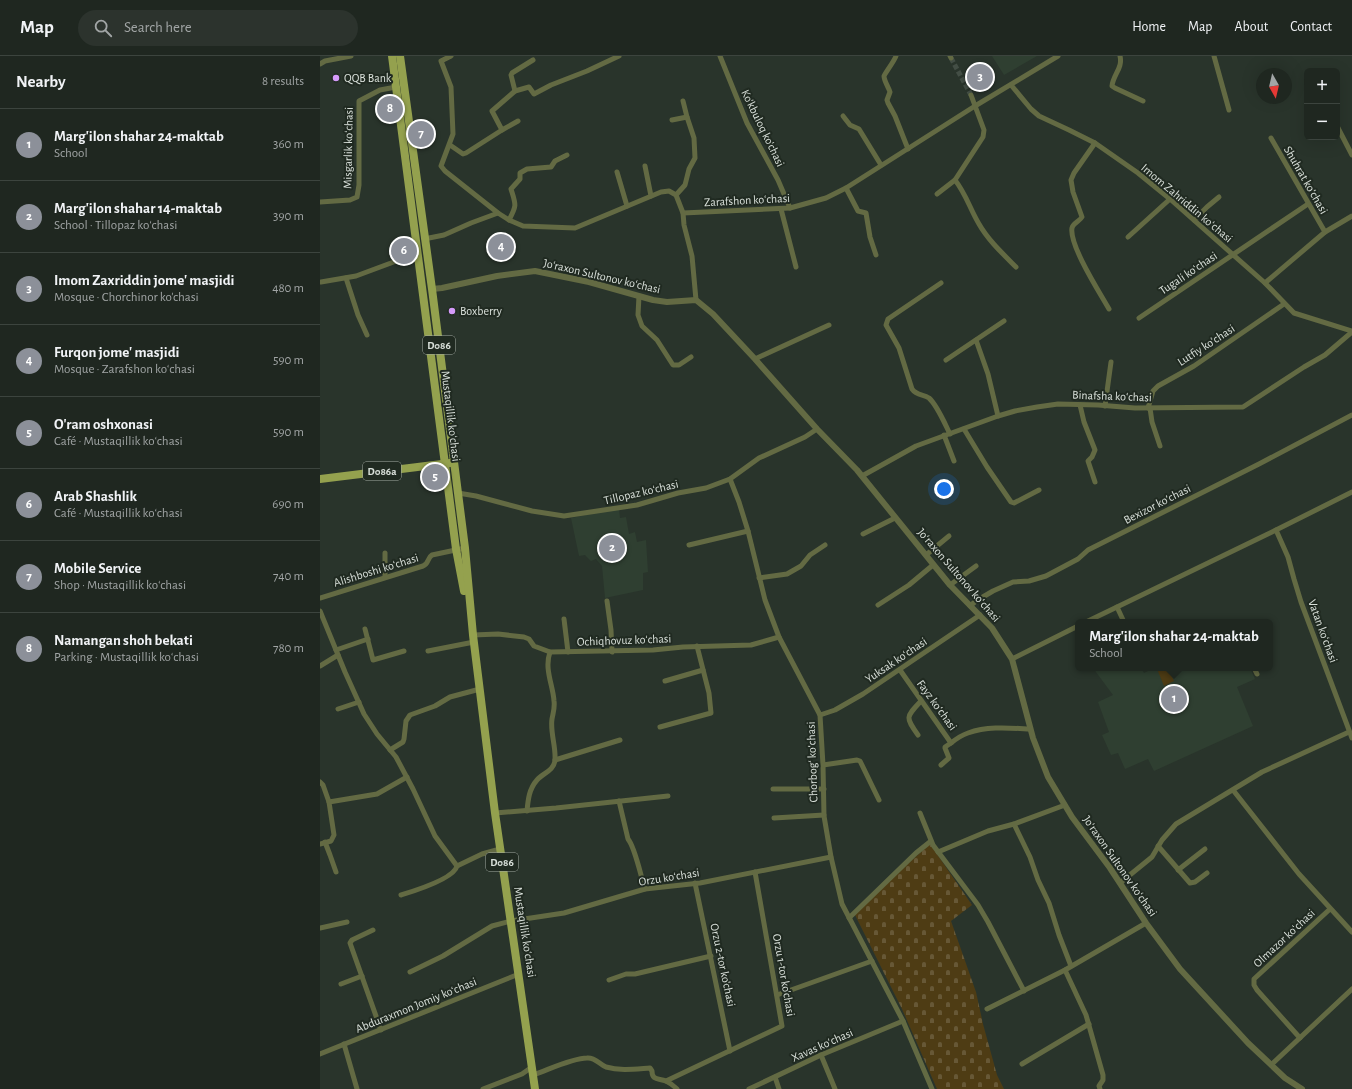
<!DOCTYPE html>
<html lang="en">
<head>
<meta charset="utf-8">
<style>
	:root { --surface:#1f2720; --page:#2c332d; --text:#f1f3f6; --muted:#a1a5a5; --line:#3c443e; --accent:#8c9099 }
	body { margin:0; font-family:"Alegreya Sans",sans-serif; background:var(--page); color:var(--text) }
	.controls { position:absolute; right:12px; top:12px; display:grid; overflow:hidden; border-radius:6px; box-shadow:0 4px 16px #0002 }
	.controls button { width:36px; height:36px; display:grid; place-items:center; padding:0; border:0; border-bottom:1px solid var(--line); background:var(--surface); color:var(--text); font:20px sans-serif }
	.compass { position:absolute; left:936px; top:12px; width:36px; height:36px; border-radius:50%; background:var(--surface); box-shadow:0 4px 16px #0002; rotate:172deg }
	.you { position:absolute; left:624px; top:433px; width:14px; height:14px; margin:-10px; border:3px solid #fff; border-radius:50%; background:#1a73e8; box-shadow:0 0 0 6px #1a73e833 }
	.badge { display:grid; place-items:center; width:26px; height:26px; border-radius:50%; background:var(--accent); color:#fff; font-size:13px; font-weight:700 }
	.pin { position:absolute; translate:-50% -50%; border:2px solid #fff; box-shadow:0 1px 4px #0006 }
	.popup { position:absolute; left:755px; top:563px; width:198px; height:52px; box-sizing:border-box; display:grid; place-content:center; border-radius:6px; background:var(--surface); filter:drop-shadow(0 1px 3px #0005); font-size:13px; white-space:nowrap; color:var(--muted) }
	.popup b { font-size:15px; color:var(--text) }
	.popup::after { content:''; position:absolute; left:50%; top:100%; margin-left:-8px; border:8px solid transparent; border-top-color:var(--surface) }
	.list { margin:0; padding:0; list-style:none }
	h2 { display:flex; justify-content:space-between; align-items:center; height:52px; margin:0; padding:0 16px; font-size:17px }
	h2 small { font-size:13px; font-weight:400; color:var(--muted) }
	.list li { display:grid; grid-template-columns:26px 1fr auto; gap:12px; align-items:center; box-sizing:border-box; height:72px; padding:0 16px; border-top:1px solid var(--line) }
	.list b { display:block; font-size:15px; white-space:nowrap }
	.list p { margin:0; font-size:13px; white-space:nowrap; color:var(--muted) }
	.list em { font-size:13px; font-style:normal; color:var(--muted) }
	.icon { flex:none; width:22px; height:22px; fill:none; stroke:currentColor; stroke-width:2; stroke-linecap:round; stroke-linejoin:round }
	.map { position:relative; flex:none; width:1032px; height:1033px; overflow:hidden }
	header { display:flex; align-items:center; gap:24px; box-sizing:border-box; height:56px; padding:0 20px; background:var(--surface); border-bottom:1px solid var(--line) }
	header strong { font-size:19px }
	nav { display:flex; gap:22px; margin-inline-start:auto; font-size:14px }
	.search { width:280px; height:36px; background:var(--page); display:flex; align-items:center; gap:10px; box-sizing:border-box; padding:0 14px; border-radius:22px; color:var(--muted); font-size:15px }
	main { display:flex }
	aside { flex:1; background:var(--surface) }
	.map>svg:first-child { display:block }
	.built { fill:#2f3f31 }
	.cemetery { fill:url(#cemetery-stones) }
	.pitch { fill:#4e3c14 }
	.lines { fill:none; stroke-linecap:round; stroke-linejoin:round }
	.minor-tunnel { stroke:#434e45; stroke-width:5; stroke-dasharray:5 2.5; stroke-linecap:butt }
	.minor { stroke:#636a43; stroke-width:5 }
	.tertiary { stroke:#636a43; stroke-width:6 }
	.primary { stroke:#94a14e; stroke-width:8 }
	.poi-dot { fill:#d59bfa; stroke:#202a21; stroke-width:1.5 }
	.labels { text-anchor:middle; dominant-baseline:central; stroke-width:4; stroke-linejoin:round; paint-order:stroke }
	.shield { fill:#202a21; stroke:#a2a9a2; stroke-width:1 }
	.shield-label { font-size:11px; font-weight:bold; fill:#d9e0da }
	.poi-label { font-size:12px; fill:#d9e0da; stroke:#202a21; text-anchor:start }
	.street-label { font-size:12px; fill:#d9e0da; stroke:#202a21 }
</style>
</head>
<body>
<header>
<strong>Map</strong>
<div class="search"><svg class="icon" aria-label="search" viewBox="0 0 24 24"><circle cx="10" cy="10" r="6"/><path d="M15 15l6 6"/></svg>Search here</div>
<nav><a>Home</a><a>Map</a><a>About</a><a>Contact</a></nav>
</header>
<main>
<aside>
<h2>Nearby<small>8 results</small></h2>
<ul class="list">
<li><span class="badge">1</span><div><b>Marg'ilon shahar 24-maktab</b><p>School</p></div><em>360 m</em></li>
<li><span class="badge">2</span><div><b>Marg'ilon shahar 14-maktab</b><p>School · Tillopaz koʻchasi</p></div><em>390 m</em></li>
<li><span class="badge">3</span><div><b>Imom Zaxriddin jome' masjidi</b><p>Mosque · Chorchinor ko'chasi</p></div><em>480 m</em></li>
<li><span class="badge">4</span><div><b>Furqon jome' masjidi</b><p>Mosque · Zarafshon koʻchasi</p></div><em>590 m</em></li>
<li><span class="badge">5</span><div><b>O'ram oshxonasi</b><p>Café · Mustaqillik koʻchasi</p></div><em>590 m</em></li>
<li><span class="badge">6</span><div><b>Arab Shashlik</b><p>Café · Mustaqillik koʻchasi</p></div><em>690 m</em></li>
<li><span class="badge">7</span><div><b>Mobile Service</b><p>Shop · Mustaqillik koʻchasi</p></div><em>740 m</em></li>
<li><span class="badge">8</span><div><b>Namangan shoh bekati</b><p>Parking · Mustaqillik koʻchasi</p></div><em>780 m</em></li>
</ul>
</aside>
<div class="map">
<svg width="1032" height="1033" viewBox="0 0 1032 1033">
	<defs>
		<pattern id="cemetery-stones" width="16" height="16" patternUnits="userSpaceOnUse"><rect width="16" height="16" fill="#4e3c14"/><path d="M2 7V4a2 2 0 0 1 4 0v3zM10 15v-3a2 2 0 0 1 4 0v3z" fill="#675836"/></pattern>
	</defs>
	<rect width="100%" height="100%" fill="#29342b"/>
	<g class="built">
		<polygon points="672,0 717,0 684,19"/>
		<polygon points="299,452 300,462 306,461 309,478 315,476 317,486 326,484 328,516 323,517 323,534 285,542 282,510 276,503 271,505 265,499 259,500 251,462"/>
		<polygon points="773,612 821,612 824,617 834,612 930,612 935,623 917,631 933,670 834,715 828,703 805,713 798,697 791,699 782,679 789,676 778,646 793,639"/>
	</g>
	<polygon class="cemetery" points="610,788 652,849 631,865 656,936 663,968 677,1019 684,1033 617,1033 582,953 535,859 565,828"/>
	<polygon class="pitch" points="839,612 848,612 854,625 844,630 837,613"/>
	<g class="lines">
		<polyline class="minor-tunnel" points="631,2 651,39"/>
		<g class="minor">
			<polyline points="131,0 121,5 131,31 133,78 121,110 125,115 178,157"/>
			<polyline points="400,0 427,67 458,124 470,152"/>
			<path d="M576 0C575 4 564 19 564 20 564 25 569 32 570 36L567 44 568 47 575 60 588 93"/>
			<polyline points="630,0 631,2"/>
			<path d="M800 0C803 12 793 19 792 30L795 32 823 45"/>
			<polyline points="894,0 909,54"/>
			<polyline points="0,8 5,5 31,0"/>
			<polyline points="691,29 711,53 719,60 749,74 775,87 818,117 850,143 945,227 974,257 1032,275"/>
			<polyline points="195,35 191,19 192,17 213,4"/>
			<polyline points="363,45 367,61"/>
			<polyline points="523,60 530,69 539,73 561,109"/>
			<polyline points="352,64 367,61 374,82 375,102 369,113 365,129 356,139"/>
			<polyline points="1017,70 1032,99"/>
			<polyline points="182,74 198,65"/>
			<polyline points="951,82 1005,176"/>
			<path d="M775 87 754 117 751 124 753 136 762 161C760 165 753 167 752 172 749 189 780 237 789 253"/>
			<polyline points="130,89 143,98 146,97 182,74 172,55 195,35 209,31 214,38 231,29 267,15 299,0"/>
			<polyline points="325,110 331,140"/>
			<polyline points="297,116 307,150"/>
			<path d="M635 124C646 138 650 153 659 168 668 184 683 198 696 211"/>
			<polyline points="526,132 538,155 546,157 550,181 556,199"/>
			<polyline points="617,138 635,124 663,81 664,74 651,39"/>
			<polyline points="0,146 30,144 37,141 39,129 39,45 60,34 76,31"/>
			<polyline points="461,153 476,211"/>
			<polyline points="363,157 470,152 506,142 526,132 655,50 738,0"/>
			<path d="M189 164C197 149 196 149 191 133L200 123V117L207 113 231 111 235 105 247 99"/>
			<polyline points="874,164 887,151 899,141"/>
			<polyline points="808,181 850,143"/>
			<polyline points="104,183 124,179 151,167 178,157 189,164 203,170 255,172 341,136 349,135 356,139 363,157 364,169 372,200 376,244"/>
			<polyline points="26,222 38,259 47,279"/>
			<polyline points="1,226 36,220 79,204 98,200"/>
			<path d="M621 227 568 263 566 269 579 292 592 333C597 340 603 338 609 342 617 349 625 368 630 378"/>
			<polyline points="945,227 1005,176 1032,160"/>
			<polyline points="319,240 318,259 322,270 337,284 353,309 359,309 371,301"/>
			<polyline points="819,262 988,148"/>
			<polyline points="656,284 668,318 678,360"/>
			<polyline points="435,303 509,269"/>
			<polyline points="626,304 684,265"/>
			<polyline points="760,349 764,366 775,394 772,401 768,405 775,426"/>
			<polyline points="785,350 791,306"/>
			<polyline points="828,352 833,335 838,330 874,310 964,248"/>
			<polyline points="830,352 832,366 840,390"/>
			<polyline points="644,373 667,411 691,446 694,447 719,434"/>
			<polyline points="624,379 634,405"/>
			<polyline points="542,420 596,390 678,360 695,355 717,351 738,348 778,349 815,352 923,351 984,311 1005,299 1032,276"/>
			<polyline points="410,423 419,446 428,475 445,544 459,581 500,659 503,709 504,760 511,801 522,848 583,965 612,1033"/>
			<polyline points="138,437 156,440 212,455 244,460 317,449 358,437 386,432 410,423 439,402 485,381 497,373"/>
			<polyline points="956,474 968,501 974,523 981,546 1032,682"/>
			<polyline points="543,478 575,462"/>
			<polyline points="369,489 428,475"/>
			<polyline points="606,499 629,480"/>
			<polyline points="65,521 65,497"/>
			<polyline points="439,522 467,518 481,510 490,499 505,489"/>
			<polyline points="630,529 656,510"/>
			<path d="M0 542 103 510C109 508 107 502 112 499L145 492"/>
			<polyline points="287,545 291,574 292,596"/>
			<polyline points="558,549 589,529 613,509"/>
			<polyline points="650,550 656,545 673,535 693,526 709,525 726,520 758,503 768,494 939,408 1032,359"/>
			<polyline points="797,551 804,566"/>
			<polyline points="0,555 25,616 44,658 57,678 76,701 93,733 115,780 137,810"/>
			<polyline points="244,563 248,596"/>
			<polyline points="766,566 956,474 1032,436"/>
			<polyline points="45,573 53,604 84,595"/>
			<polyline points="153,579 178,578 204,581 209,583 214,590 230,596 333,594 363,591 431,589 459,581"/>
			<polyline points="16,594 48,583"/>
			<polyline points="108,595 154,586"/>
			<polyline points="692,603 758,570"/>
			<polyline points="0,610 18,599"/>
			<polyline points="934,612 937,618"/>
			<path d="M580 614 631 687C636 683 642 679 648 677 668 670 689 672 710 673"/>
			<polyline points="345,625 383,614"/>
			<polyline points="18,653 39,646"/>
			<polyline points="500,659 515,654 543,638 660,559"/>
			<polyline points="340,671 391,657 389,637 377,590"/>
			<path d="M598 679C585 661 586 661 601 645"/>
			<polyline points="70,694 83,686 84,683 86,665 90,659 115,650 130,641 160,633"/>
			<polyline points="235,704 300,684"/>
			<polyline points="503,709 537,704 540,705 559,744"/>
			<polyline points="621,709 629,702 625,692 625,691 631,687"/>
			<polyline points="0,726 3,729 9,746"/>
			<polyline points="453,733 504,733"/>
			<polyline points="913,734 979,818 1032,876"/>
			<path d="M299 745 308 783C315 791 321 821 325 833"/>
			<path d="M207 755C208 744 209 733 217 724 223 717 234 715 235 704 236 690 230 676 232 663 233 657 235 652 234 645 233 629 224 613 230 596"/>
			<polyline points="175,757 236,752 348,740"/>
			<polyline points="600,757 613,789 658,849 668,866 704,935"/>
			<polyline points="454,762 504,759"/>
			<polyline points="694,768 710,801 718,824 729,847 739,879 751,910"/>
			<polyline points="5,786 10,799 16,816"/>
			<polyline points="0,788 11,785 14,779 9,746 57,738 87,721"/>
			<polyline points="838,790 870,827 875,826 887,817"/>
			<polyline points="618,796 668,775 694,768 745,749"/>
			<polyline points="137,810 162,798 180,793"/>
			<polyline points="858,814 885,793"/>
			<polyline points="375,827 410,995"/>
			<polyline points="800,827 832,801 842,784 856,768 942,716 1029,676"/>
			<path d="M81 839C94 835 134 823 137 810"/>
			<polyline points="529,862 596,797 611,785"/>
			<polyline points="0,872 27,866"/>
			<polyline points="53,874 32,884 30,887 61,974"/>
			<polyline points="745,914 766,959 783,1019 783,1024 779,1030 780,1033"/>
			<polyline points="90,916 123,900 172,870 191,865 244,857 325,833 380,827 511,801"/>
			<polyline points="289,924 306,918 315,918 391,900"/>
			<polyline points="21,928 42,920"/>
			<polyline points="457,939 552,905"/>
			<polyline points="667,953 745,914 826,867"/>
			<polyline points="980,982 937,934 934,929 934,923 1010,853"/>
			<polyline points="24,988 37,1033"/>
			<polyline points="0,998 199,918"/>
			<polyline points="501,999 515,1033"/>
			<polyline points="702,1008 769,968"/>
			<polyline points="951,1009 1032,933"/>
			<path d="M213 1019C228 1014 252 1002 267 1002 275 1001 279 1008 286 1011 300 1015 315 1013 330 1012L332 1015C332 1025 339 1022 346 1025 350 1027 354 1030 357 1033"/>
			<polyline points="455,1021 459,1033"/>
			<polyline points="346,1025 462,970 435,816"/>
			<polyline points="163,1033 202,1018 212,1011"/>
			<polyline points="429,1033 501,999 583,965"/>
		</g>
		<polyline class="tertiary" points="112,233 122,232 177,220 215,215 269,226 333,244 347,246 376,244 393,258 435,303 497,373 537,414 630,529 672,572 692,603 713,682 728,721 752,761 790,812 826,867 860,913 928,987 965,1022 982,1033"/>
		<g class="primary">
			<polyline points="72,0 136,493 144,535"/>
			<polyline points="80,0 112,233 145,492 153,579 175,757 215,1033"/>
			<polyline points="0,423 130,407"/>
		</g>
	</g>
	<g class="poi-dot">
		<circle cx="16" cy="22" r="4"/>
		<circle cx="132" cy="255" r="4"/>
	</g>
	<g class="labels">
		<g class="shield">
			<rect x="103" y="280" width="32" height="18" rx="3"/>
			<rect x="43" y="406" width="38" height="18" rx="3"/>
			<rect x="166" y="797" width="32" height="18" rx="3"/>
		</g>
		<g class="shield-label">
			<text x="119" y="289">D086</text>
			<text x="62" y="415">D086a</text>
			<text x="182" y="806">D086</text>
		</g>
		<g class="poi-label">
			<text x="24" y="22">QQB Bank</text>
			<text x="140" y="255">Boxberry</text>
		</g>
		<g class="street-label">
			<text transform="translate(443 72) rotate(64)">Ko'kbuloq ko'chasi</text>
			<text transform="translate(28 92) rotate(-89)">Misgarlik koʻchasi</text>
			<text transform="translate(986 124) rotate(60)">Shuhrat koʻchasi</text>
			<text transform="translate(427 144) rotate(-3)">Zarafshon koʻchasi</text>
			<text transform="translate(867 147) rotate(40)">Imom Zahriddin koʻchasi</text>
			<text transform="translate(868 217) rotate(-34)">Tugali koʻchasi</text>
			<text transform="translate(282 220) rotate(13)">Joʻraxon Sultonov koʻchasi</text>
			<text transform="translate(886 289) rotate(-33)">Lutfiy koʻchasi</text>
			<text transform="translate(792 340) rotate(2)">Binafsha koʻchasi</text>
			<text transform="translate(131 360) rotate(83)">Mustaqillik koʻchasi</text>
			<text transform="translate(321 436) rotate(-13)">Tillopaz koʻchasi</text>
			<text transform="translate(837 448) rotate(-27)">Bexizor koʻchasi</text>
			<text transform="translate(56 514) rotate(-17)">Alishboshi koʻchasi</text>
			<text transform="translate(639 519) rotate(49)">Joʻraxon Sultonov koʻchasi</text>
			<text transform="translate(1003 575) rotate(70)">Vatan koʻchasi</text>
			<text transform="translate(304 584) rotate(-2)">Ochiqhovuz koʻchasi</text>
			<text transform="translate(576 604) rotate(-34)">Yuksak koʻchasi</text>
			<text transform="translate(617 649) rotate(54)">Fayz koʻchasi</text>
			<text transform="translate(492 706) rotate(-92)">Chorbogʻ koʻchasi</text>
			<text transform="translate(800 810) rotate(55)">Joʻraxon Sultonov koʻchasi</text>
			<text transform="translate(349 821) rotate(-9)">Orzu koʻchasi</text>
			<text transform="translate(205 876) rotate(81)">Mustaqillik koʻchasi</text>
			<text transform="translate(964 882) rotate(-43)">Olmazor koʻchasi</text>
			<text transform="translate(403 909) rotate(78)">Orzu 2-tor ko'chasi</text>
			<text transform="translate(464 919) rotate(80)">Orzu 1-tor ko'chasi</text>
			<text transform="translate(96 949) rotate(-22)">Abduraxmon Jomiy koʻchasi</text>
			<text transform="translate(502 989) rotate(-24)">Xavas koʻchasi</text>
		</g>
	</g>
</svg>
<div class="controls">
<button>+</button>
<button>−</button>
</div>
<svg class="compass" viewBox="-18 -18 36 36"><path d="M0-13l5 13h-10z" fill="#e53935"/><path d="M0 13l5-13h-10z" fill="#a1a5a5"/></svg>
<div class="you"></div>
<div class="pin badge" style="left:854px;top:643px">1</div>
<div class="popup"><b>Marg'ilon shahar 24-maktab</b>School</div>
<div class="pin badge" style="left:292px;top:492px">2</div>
<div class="pin badge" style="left:660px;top:21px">3</div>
<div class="pin badge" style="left:181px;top:191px">4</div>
<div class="pin badge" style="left:115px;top:421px">5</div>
<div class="pin badge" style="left:84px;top:195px">6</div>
<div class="pin badge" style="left:101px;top:78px">7</div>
<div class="pin badge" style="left:70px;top:53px">8</div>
</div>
</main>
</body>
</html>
